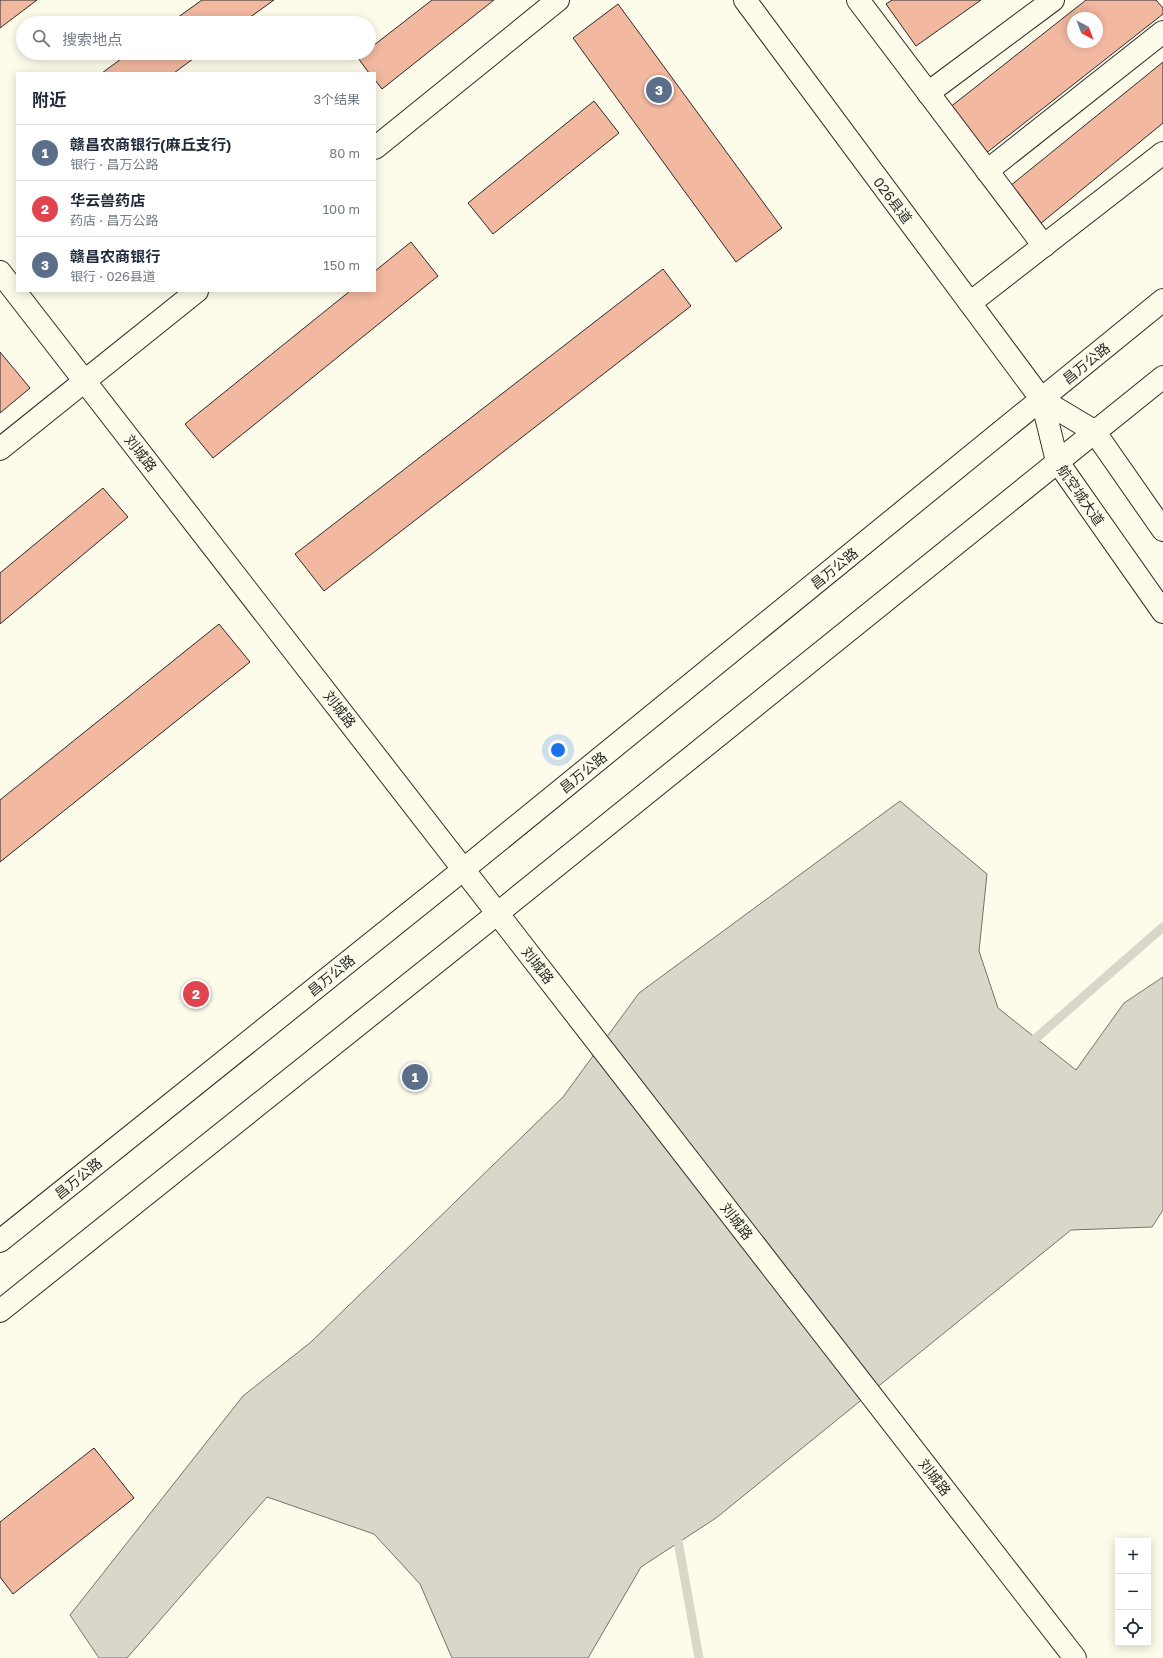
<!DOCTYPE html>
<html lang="zh">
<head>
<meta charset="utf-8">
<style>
	:root { --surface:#fff; --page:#f6f6f7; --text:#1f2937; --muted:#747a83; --line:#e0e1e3; --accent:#c62828 }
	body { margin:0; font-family:"Golos Text","Noto Sans SC",sans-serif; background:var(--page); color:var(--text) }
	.controls { position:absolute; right:12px; bottom:12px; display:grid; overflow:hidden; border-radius:0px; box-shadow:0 2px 10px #0003 }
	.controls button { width:36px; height:36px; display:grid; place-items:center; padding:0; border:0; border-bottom:1px solid var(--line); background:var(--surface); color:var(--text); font:20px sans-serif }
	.compass { position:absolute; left:1067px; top:12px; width:36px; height:36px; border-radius:50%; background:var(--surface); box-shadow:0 2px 10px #0003; rotate:138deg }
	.you { position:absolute; left:558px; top:750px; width:14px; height:14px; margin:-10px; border:3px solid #fff; border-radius:50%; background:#1a73e8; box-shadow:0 0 0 6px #1a73e833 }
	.badge { display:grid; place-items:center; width:26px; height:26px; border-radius:50%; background:var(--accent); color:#fff; font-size:13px; font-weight:700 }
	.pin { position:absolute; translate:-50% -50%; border:2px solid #fff; box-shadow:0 1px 4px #0006 }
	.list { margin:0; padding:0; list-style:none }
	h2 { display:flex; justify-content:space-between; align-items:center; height:52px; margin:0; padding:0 16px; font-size:17px }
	h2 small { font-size:13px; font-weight:400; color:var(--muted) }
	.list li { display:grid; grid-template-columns:26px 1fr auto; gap:12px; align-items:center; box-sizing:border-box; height:56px; padding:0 16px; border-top:1px solid var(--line) }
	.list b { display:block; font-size:15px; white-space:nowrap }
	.list p { margin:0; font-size:13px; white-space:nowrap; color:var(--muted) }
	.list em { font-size:13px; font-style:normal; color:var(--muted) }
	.icon { flex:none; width:22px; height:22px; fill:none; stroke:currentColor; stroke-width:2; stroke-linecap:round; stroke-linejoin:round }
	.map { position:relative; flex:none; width:1163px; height:1658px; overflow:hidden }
	.search { position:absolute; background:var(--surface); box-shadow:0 2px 10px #0003; left:16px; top:16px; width:360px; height:44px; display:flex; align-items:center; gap:10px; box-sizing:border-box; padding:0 14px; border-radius:22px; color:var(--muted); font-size:15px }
	.panel { position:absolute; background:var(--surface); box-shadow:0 2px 10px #0003; left:16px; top:72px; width:360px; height:220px; border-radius:0px }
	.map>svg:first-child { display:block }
	.water { fill:#d8d7c9; stroke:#74746e }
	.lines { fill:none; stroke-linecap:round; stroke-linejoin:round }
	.stream { stroke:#d8d7c9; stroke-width:9 }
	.building { fill:#f2b8a0; stroke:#2b2b2b; fill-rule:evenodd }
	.minor-casing { stroke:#2b2b2b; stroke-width:24 }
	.major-casing { stroke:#2b2b2b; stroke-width:24 }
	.highway-casing { stroke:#2b2b2b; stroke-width:24 }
	.minor { stroke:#fdfbea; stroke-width:22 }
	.major { stroke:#fdfbea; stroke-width:22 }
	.highway { stroke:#fdfbea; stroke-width:22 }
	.labels { text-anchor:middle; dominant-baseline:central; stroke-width:3; stroke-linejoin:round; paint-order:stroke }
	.street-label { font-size:14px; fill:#2b2b2b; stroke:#fdfbea }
</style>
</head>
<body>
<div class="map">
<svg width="1163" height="1658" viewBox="0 0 1163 1658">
	<rect width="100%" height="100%" fill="#fdfbea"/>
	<polygon class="water" points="900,801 987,874 979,951 998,1008 1076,1070 1124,1003 1163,977 1163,1210 1152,1227 1071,1230 716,1518 641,1567 588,1658 452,1658 420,1584 374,1534 267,1497 127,1658 99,1658 70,1615 243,1396 311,1342 563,1097 639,993"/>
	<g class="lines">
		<g class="stream">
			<polyline points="1027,1046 1163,927"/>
			<polyline points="676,1530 699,1658"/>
		</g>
	</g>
	<g class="building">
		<polygon points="0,0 37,0 0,28"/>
		<polygon points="202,0 274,0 242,23 170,23"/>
		<polygon points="432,0 494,0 382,89 375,80 375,73 369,73 358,58 364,53 369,53 369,49"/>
		<polygon points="892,0 981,0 916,46 886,4"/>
		<path d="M1086 0H1156L1163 8V14L985 154 949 108ZM1073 18H1097V42H1073Z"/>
		<polygon points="618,4 782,228 736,262 573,38"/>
		<polygon points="129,53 201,53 174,73 102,73"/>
		<polygon points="1163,62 1163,123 1040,224 1010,186"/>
		<polygon points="594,101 619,133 493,234 468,203"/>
		<polygon points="411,242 438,276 213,458 185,424 350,291 375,291 375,271"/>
		<polygon points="663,269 691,306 324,591 295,554"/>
		<polygon points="0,352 30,388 0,413"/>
		<polygon points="103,488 128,517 0,624 0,573"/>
		<polygon points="219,624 250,662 0,862 0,800"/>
		<polygon points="94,1448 134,1498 13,1594 0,1577 0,1522"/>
	</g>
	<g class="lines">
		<defs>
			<g id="minor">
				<polyline points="858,0 1044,246"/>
				<polyline points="928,93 1053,0"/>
				<polyline points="375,148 558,0"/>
				<polyline points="987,171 1163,32"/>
				<polyline points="0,272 1075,1658"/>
				<polyline points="970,303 1163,153"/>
				<polyline points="0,449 197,291"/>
			</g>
			<polyline id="major" points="745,0 1042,400"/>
			<g id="highway">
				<polyline points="1042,400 1057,461 1163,612"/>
				<polyline points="1042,400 1094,431 1163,530"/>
				<polyline points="0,1241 464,869 1163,300"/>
				<polyline points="0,1311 498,913 1163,377"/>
			</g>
		</defs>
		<use href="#minor" class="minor-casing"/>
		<use href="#major" class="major-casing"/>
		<use href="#highway" class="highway-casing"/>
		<use href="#minor" class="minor"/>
		<use href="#major" class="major"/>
		<use href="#highway" class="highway"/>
	</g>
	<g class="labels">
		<g class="street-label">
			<text transform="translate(893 200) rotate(53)">026县道</text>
			<text transform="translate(1086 363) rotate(-39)">昌万公路</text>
			<text transform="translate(141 453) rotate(52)">刘城路</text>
			<text transform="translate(1081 495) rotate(55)">航空城大道</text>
			<text transform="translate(834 568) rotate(-39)">昌万公路</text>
			<text transform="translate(340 709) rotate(52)">刘城路</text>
			<text transform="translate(583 772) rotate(-39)">昌万公路</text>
			<text transform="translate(538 965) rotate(52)">刘城路</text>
			<text transform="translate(331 975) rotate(-39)">昌万公路</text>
			<text transform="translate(78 1178) rotate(-39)">昌万公路</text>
			<text transform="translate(737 1221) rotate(52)">刘城路</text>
			<text transform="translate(935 1477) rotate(52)">刘城路</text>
		</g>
	</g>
</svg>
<div class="controls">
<button>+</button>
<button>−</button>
<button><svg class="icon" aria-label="locate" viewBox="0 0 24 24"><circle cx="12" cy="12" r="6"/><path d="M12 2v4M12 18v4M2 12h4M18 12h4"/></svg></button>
</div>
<svg class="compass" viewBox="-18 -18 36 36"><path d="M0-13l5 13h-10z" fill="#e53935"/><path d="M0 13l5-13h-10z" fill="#747a83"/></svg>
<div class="you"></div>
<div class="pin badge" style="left:415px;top:1077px;background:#5c6f8a">1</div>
<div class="pin badge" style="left:196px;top:994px;background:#e0444e">2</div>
<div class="pin badge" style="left:659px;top:90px;background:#5c6f8a">3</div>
<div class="search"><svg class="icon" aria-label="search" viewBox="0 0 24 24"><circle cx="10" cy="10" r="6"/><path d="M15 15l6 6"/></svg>搜索地点</div>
<section class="panel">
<h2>附近<small>3个结果</small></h2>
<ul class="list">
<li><span class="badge" style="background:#5c6f8a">1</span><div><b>赣昌农商银行(麻丘支行)</b><p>银行 · 昌万公路</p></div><em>80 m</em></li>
<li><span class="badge" style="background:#e0444e">2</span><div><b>华云兽药店</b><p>药店 · 昌万公路</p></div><em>100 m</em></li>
<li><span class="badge" style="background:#5c6f8a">3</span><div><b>赣昌农商银行</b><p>银行 · 026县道</p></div><em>150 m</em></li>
</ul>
</section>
</div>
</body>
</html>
